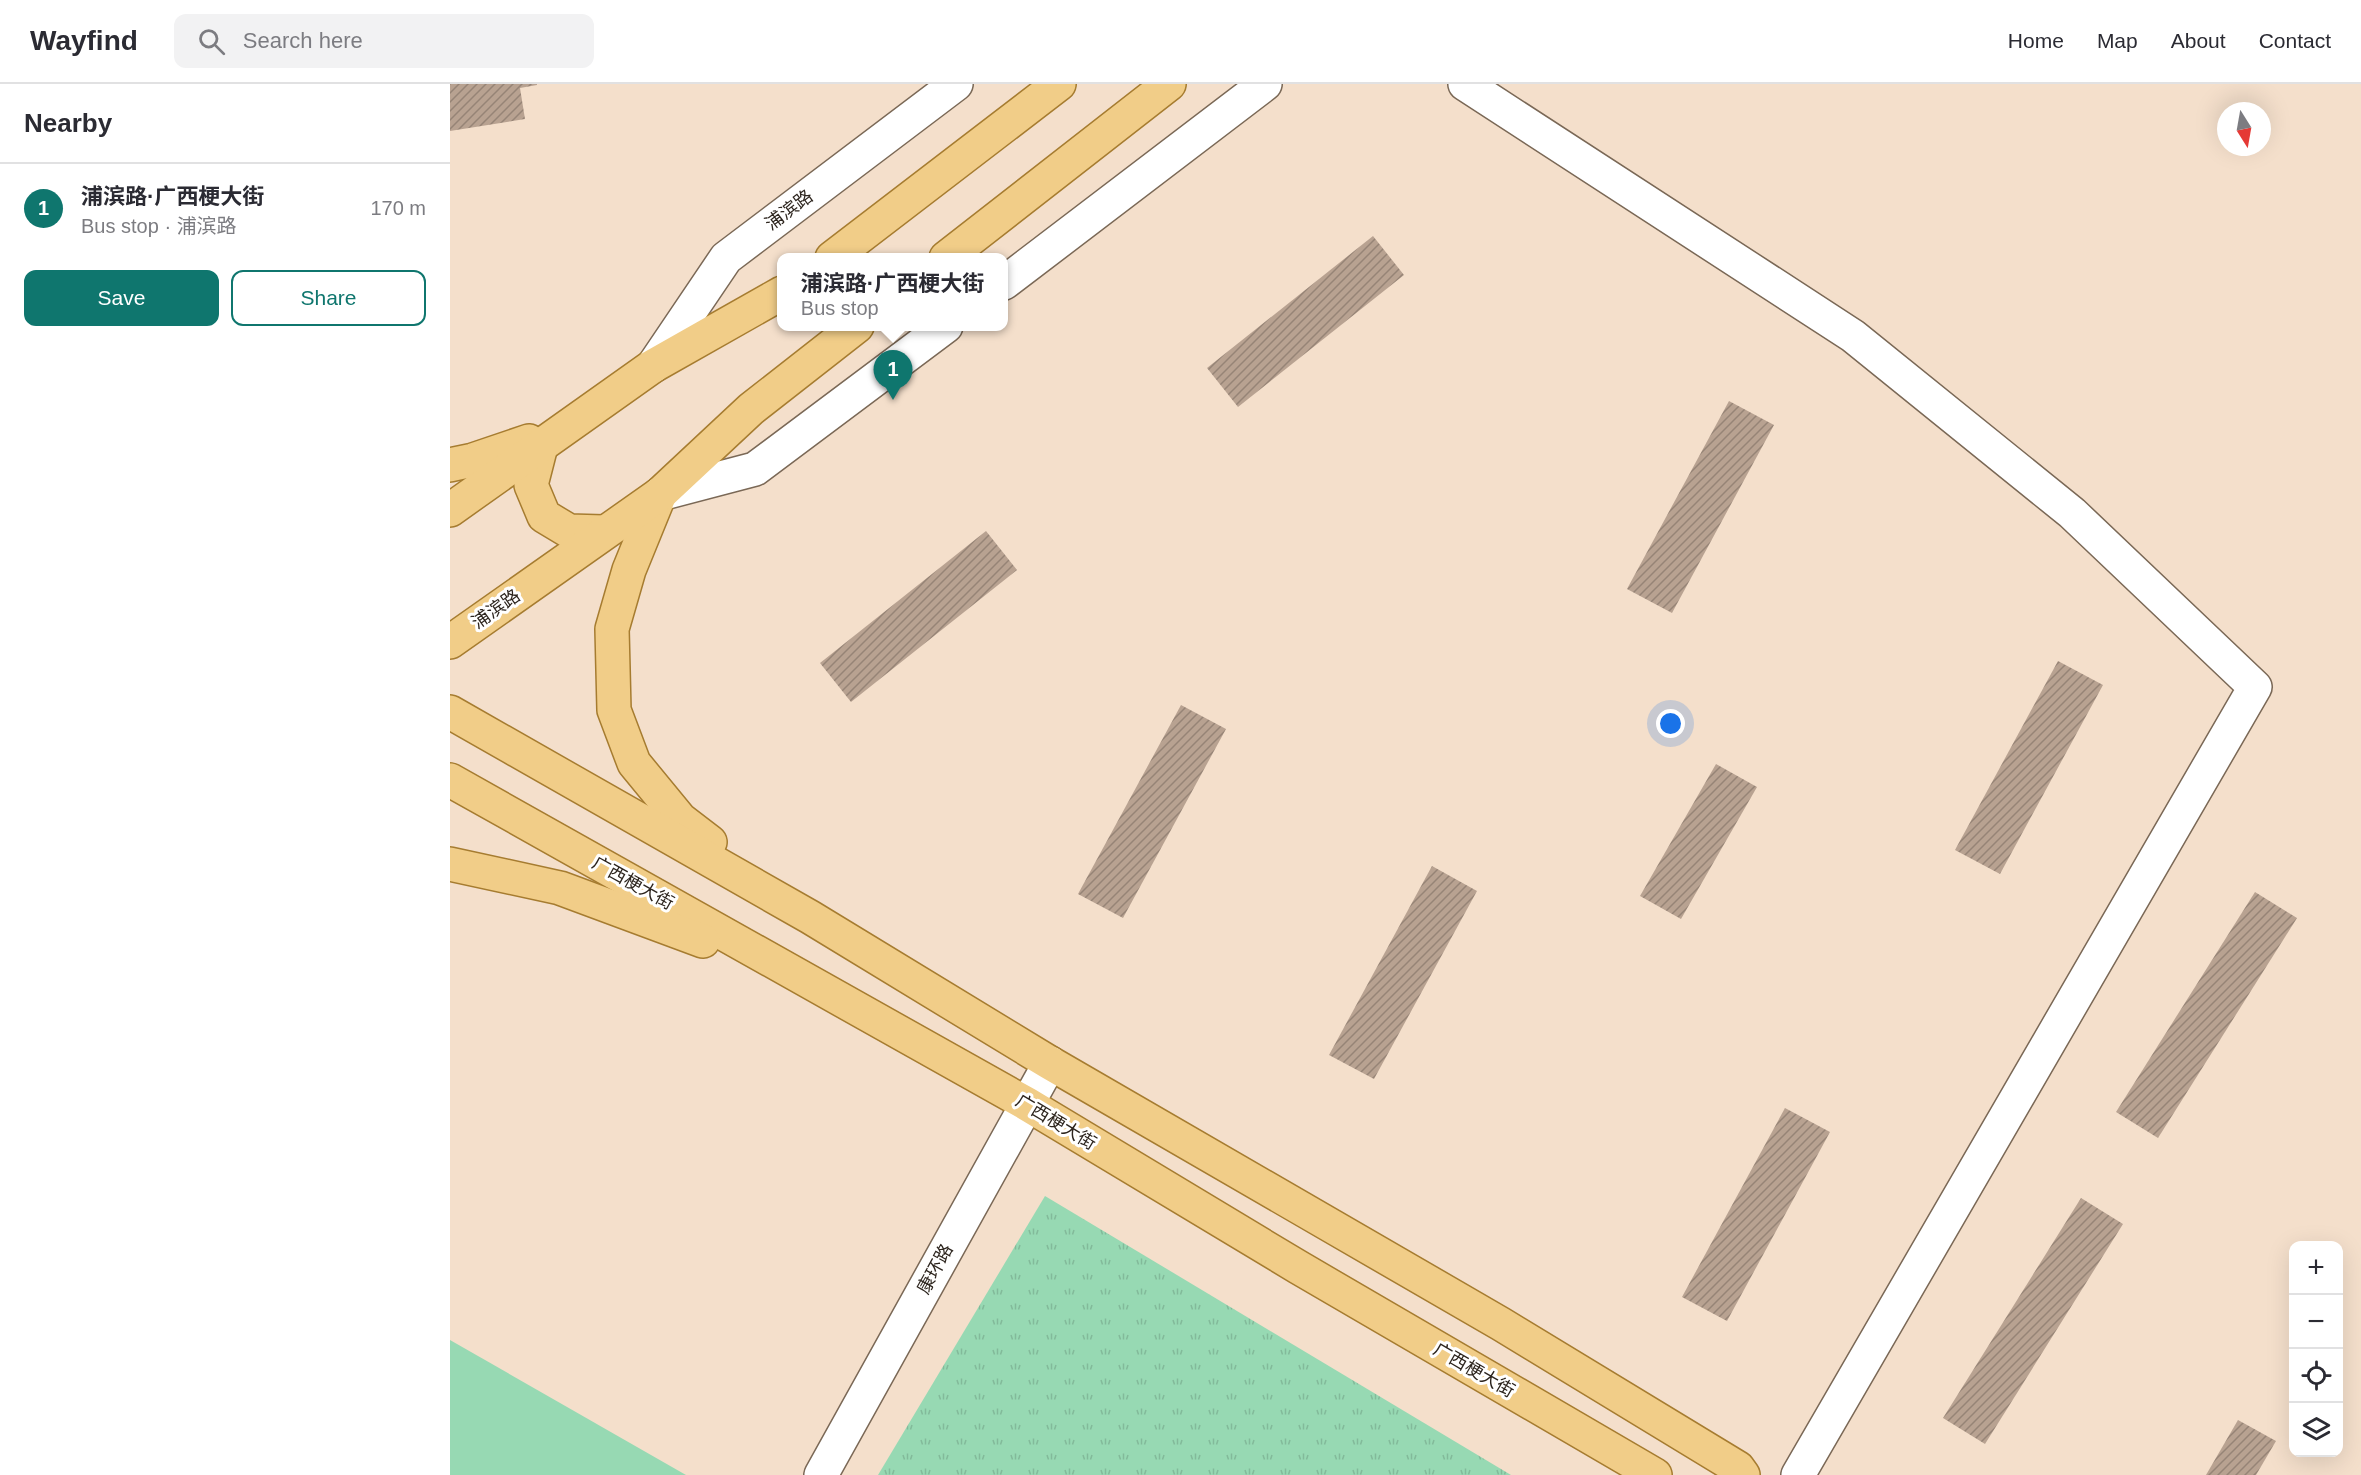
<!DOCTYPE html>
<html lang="en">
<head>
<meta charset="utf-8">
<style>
	:root { --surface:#fff; --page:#f2f2f3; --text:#2b2b33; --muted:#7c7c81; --line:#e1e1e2; --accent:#0f766e }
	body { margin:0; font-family:Arial,"Noto Sans SC",sans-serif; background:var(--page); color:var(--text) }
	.controls { position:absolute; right:18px; bottom:18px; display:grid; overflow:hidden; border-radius:12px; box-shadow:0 6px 24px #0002 }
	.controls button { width:54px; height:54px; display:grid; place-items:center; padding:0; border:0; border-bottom:2px solid var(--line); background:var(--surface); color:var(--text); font:30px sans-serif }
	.compass { position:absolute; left:1767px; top:18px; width:54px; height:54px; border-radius:50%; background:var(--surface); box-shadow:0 6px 24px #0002; rotate:169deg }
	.you { position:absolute; left:1221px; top:640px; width:21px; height:21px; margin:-15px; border:4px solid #fff; border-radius:50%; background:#1a73e8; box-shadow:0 0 0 9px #1a73e833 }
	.badge { display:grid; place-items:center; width:39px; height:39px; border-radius:50%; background:var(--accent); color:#fff; font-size:20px; font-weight:700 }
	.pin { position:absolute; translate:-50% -50px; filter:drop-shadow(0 2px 3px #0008) }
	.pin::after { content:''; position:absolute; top:32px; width:21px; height:18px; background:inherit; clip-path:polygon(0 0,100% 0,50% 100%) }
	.popup { position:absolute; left:327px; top:169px; width:231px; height:78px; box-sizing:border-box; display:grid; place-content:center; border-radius:12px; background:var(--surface); filter:drop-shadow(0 2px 4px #0005); font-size:20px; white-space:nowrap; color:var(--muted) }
	.popup b { font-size:22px; color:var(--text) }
	.popup::after { content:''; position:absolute; left:50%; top:100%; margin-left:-12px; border:12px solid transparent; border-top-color:var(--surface) }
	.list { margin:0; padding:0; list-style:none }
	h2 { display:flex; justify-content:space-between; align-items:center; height:78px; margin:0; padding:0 24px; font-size:26px }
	h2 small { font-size:20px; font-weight:400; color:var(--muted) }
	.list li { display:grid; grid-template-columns:39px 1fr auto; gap:18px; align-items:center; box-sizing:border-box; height:90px; padding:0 24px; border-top:2px solid var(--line) }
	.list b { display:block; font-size:22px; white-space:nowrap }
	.list p { margin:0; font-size:20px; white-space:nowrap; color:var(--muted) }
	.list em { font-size:20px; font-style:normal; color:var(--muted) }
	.actions { display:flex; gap:12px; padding:18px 24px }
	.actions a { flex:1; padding:14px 0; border:2px solid var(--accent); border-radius:12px; text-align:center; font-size:21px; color:var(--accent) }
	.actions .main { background:var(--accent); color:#fff }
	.icon { flex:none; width:33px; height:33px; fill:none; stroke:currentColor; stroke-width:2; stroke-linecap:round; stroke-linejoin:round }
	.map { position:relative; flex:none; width:1911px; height:1391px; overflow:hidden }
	header { display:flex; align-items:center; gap:36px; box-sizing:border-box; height:84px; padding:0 30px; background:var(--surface); border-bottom:2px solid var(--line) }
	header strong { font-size:28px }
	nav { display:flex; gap:33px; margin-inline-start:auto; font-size:21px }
	.search { width:420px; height:54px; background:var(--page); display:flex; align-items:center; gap:15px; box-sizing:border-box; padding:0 21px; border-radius:12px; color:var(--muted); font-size:22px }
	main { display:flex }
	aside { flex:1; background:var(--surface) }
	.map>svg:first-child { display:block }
	.grass { fill:url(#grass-tufts) }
	.pitch { fill:#97d9b3 }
	.building { fill:url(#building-hatch) }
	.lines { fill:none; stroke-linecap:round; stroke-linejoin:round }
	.minor-casing { stroke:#7a6856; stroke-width:36 }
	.major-casing { stroke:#a67c30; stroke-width:36 }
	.minor { stroke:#fff; stroke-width:33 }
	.major { stroke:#f1cd88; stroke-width:33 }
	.labels { text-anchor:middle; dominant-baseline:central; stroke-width:6; stroke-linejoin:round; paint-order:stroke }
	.street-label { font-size:18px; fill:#2d251e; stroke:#fff }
</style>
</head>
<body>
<header>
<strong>Wayfind</strong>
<div class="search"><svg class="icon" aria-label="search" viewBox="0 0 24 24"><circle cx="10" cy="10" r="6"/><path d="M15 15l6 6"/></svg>Search here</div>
<nav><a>Home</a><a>Map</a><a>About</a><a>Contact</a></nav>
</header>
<main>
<aside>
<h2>Nearby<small></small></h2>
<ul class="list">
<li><span class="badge">1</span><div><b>浦滨路·广西梗大街</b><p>Bus stop · 浦滨路</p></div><em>170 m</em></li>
</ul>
<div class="actions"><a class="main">Save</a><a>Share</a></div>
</aside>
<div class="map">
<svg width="1911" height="1391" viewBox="0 0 1911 1391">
	<defs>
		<pattern id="grass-tufts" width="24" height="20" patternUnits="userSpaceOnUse" patternTransform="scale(1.5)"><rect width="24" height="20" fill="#97d9b3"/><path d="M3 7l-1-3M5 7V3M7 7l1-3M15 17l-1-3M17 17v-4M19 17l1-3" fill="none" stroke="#82ba9a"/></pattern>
		<pattern id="building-hatch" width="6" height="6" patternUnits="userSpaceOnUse" patternTransform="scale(1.5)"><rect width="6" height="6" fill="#b8a291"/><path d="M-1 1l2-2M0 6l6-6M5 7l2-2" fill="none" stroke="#968476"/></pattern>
	</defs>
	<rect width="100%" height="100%" fill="#f4dfcb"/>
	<polygon class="grass" points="595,1112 1061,1391 428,1391"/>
	<polygon class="pitch" points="0,1256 236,1391 0,1391"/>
	<g class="building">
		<polygon points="0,0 87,0 87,1 70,4 75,35 0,47"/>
		<polygon points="923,152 954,191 788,323 757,284"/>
		<polygon points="1279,317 1324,341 1222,529 1177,505"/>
		<polygon points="536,447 567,486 401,618 370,579"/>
		<polygon points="1608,577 1653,601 1550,790 1505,766"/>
		<polygon points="731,621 776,645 673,834 628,810"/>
		<polygon points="1266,680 1307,703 1231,835 1190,812"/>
		<polygon points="982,782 1027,807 924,995 879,971"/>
		<polygon points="1805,808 1847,834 1708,1054 1666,1028"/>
		<polygon points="1335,1024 1380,1048 1277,1237 1232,1213"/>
		<polygon points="1631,1114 1673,1140 1535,1360 1493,1334"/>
		<polygon points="1788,1336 1826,1357 1806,1391 1756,1391"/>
	</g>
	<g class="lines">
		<defs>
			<g id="minor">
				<polyline points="1015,0 1403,252 1622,429 1805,603 1348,1391"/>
				<polyline points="554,199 815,0"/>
				<polyline points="203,282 276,174 506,0"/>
				<polyline points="210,410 305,385 496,242"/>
				<polyline points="371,1391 600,979"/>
			</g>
			<g id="major">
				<polyline points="382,174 609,0"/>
				<polyline points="496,174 719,0"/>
				<polyline points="91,362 81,401 94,432 119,447 154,448"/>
				<polyline points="0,381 23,376 79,357"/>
				<polyline points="210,410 179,486 162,545 164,626 184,679 230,735 260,758"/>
				<polyline points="0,426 203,282 332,209"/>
				<polyline points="0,558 210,410 301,325 407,242"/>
				<polyline points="0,628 360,833 600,979 1051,1240 1288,1384 1293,1391"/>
				<polyline points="0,696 577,1020 848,1183 1205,1391"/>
				<polyline points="0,780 110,804 253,857"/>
			</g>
		</defs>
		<use href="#minor" class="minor-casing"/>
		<use href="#major" class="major-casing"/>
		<use href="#minor" class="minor"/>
		<use href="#major" class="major"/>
	</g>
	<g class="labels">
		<g class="street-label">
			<text transform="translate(339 126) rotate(-37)">浦滨路</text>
			<text transform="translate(46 525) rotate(-35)">浦滨路</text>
			<text transform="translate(183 799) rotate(29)">广西梗大街</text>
			<text transform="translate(606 1038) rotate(31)">广西梗大街</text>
			<text transform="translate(485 1185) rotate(-61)">康环路</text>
			<text transform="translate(1024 1286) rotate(30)">广西梗大街</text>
		</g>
	</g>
</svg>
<div class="controls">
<button>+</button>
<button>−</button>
<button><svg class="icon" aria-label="locate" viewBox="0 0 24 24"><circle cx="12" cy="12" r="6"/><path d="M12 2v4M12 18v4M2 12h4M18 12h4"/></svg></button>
<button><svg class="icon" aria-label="layers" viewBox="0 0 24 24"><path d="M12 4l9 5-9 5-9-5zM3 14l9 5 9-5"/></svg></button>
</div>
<svg class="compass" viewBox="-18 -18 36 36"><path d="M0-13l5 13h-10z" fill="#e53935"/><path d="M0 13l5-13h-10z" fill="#7c7c81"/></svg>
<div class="you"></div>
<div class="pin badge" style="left:443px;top:316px">1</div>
<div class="popup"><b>浦滨路·广西梗大街</b>Bus stop</div>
</div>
</main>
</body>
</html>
